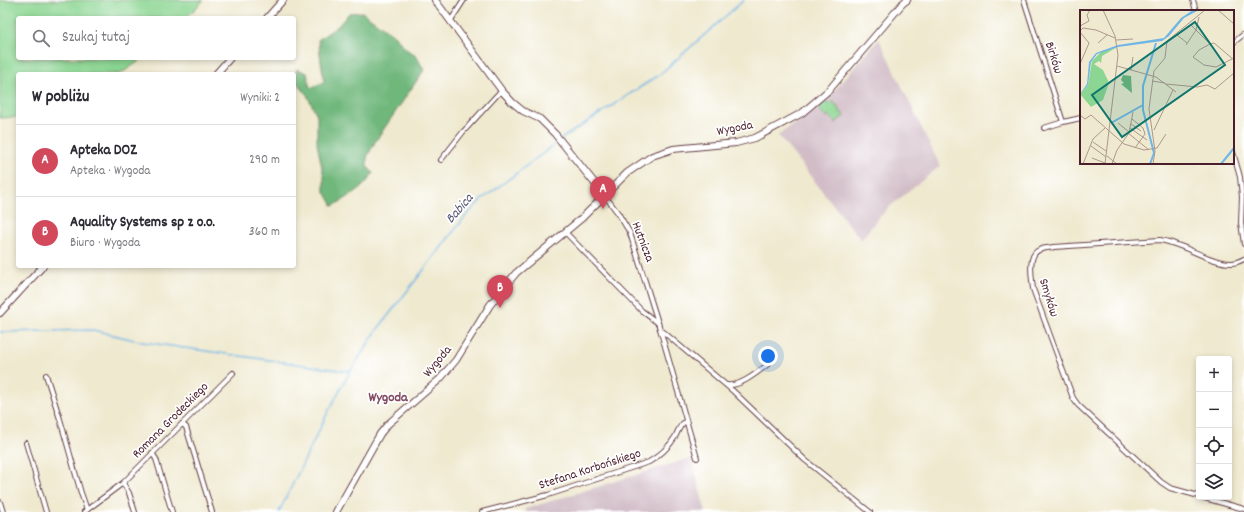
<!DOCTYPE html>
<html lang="pl">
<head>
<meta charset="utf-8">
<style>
	:root { --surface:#fff; --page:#f2f2f3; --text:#2b2b33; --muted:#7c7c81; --line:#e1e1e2; --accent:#d1495b }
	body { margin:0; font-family:Dekko,sans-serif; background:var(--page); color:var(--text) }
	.controls { position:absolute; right:12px; bottom:12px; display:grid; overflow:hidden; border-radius:4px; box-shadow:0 2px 6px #0003 }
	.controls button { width:36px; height:36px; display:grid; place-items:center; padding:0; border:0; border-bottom:1px solid var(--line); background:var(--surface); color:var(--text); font:20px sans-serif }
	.you { position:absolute; left:768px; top:356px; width:14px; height:14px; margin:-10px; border:3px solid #fff; border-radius:50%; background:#1a73e8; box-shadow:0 0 0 6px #1a73e833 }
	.badge { display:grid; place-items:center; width:26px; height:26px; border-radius:50%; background:var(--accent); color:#fff; font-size:13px; font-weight:700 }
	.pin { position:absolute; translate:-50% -33px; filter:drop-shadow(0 1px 2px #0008) }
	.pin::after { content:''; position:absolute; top:21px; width:14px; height:12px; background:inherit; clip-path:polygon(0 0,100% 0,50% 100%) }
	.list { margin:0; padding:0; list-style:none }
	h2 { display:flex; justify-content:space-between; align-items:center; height:52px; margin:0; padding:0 16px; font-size:17px }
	h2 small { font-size:13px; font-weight:400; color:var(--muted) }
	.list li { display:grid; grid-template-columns:26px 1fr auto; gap:12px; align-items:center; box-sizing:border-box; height:72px; padding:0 16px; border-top:1px solid var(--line) }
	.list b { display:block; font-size:15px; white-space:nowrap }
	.list p { margin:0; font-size:13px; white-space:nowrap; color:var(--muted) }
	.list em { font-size:13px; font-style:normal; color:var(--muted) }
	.icon { flex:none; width:22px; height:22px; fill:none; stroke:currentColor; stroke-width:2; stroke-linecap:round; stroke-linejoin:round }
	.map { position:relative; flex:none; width:1244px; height:512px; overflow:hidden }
	.search { position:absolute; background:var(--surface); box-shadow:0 2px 6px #0003; left:16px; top:16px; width:280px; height:44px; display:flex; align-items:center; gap:10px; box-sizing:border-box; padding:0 14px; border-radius:4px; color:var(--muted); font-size:15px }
	.panel { position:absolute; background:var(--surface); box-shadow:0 2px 6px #0003; left:16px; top:72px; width:280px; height:196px; border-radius:4px }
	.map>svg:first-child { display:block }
	.industrial { fill:#d2bdc7 }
	.green { fill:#8bd692; stroke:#6a7a5e }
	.forest { fill:#70b77c; stroke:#5d6b54 }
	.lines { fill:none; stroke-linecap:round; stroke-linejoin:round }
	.stream { stroke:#6fb6e6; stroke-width:1.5 }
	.street-casing { stroke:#633d44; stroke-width:6 }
	.secondary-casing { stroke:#633d44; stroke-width:8 }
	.street { stroke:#fff; stroke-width:4 }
	.secondary { stroke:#fff; stroke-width:6 }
	.labels { text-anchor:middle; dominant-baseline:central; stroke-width:3.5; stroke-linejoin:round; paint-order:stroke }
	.street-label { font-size:13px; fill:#4a1f2b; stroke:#fff }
	.water-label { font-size:14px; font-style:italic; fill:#595b76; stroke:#fff }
	.neighbourhood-label { font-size:14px; font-weight:bold; fill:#824b61; stroke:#fff }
	.inset-river { fill:none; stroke:#6fb6e6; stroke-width:2 }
	.inset-road { fill:none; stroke:#ad988d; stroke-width:1 }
	.view { fill:#0f766e; fill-opacity:0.15; stroke:#0f766e; stroke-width:2 }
	.inset-edge { fill:none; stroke:#4a1f2b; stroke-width:2 }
</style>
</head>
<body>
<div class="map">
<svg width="1244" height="512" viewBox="0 0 1244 512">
	<rect width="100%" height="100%" fill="#fff"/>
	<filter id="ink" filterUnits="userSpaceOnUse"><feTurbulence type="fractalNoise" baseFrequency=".025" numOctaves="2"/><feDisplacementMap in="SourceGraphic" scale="8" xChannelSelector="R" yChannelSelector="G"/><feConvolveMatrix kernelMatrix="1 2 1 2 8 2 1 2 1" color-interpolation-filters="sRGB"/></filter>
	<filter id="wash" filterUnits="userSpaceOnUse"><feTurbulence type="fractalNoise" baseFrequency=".012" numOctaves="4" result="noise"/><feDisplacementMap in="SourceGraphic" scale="16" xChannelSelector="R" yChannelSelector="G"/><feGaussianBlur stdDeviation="0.9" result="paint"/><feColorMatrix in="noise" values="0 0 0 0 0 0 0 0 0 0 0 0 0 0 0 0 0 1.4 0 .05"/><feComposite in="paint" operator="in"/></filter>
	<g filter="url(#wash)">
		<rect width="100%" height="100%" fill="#efe9cf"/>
		<g class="industrial">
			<polygon points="879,39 940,166 888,208 876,221 861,240 778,135 805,117 826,100"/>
			<polygon points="691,458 706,512 526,512 525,509"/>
		</g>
		<g class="green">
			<polygon points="0,0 203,0 202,2 186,18 18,18 18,58 140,58 138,62 120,74 18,74 18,117 1,118 0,118"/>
			<polygon points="826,101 829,105 833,101 844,116 835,123 829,115 826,118 818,108"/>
		</g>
		<path class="forest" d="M362 12 395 36 405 48 417 57 424 70 375 142 367 157V166L373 173C365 188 347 198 333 206L324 190V177L317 144V115L307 95 294 79 297 69 307 73 310 88 324 82 318 40 339 25 349 13Z"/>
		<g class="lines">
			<g class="stream">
				<polyline points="561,139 659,75 744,0"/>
				<polyline points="0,332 93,330 143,342 345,371 351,370"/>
				<polyline points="279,512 329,410 351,370 377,330 464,218 481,200 558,142"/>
			</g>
		</g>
	</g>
	<g filter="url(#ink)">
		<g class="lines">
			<defs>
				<g id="street">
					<polyline points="1024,0 1063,122"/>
					<polyline points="1193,0 1196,11"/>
					<polyline points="451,20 464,0"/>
					<polyline points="1233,43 1244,34"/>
					<polyline points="1044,128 1063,122 1081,118"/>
					<polyline points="1233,152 1240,177 1242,197 1241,223 1244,244"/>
					<polyline points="441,160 463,132 497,95 502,91"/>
					<polyline points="605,196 618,213 630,233 660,329 697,458"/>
					<polyline points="565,232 642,311 658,323"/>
					<polyline points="660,329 733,391 805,460 870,512"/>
					<polyline points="46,375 60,419 81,493 87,510"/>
					<path d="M727 385C740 387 758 372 767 365"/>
					<polyline points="182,424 186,427 212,512"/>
					<polyline points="26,443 46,512"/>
					<polyline points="152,453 156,459 172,512"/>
					<polyline points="123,483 129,493 135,512"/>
					<path d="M1199 496 1170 488 1161 482 1078 405 1073 398 1033 289C1032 279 1027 255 1039 250 1043 248 1050 248 1054 247L1160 240C1182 243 1212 264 1232 263 1236 263 1240 261 1244 259"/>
					<polyline points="1201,497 1244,509"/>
					<polyline points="0,502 3,512"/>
					<polyline points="84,512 123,483 233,373"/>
					<path d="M482 512 548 495 649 462C659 456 669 447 675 437 679 430 679 425 686 421"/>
				</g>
				<g id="secondary">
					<polyline points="435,0 502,91 512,102 523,111 540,119 555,134 605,196"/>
					<polyline points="267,18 283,0"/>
					<polyline points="216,74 230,58"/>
					<polyline points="0,313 43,266"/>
					<polyline points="336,512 380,434 388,424 440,379 456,360 490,305 516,273 582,218 627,173 652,156 673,149 736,143 755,138 802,113 829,90 903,3 907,0"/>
				</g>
			</defs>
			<use href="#street" class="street-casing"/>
			<use href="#secondary" class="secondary-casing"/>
			<use href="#street" class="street"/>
			<use href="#secondary" class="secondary"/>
		</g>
	</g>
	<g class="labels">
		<g class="street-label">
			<text transform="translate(1053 58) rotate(72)">Birków</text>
			<text transform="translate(735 129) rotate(-11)">Wygoda</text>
			<text transform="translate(642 242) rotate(69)">Hutnicza</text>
			<text transform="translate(1048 298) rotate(73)">Smyków</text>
			<text transform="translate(438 362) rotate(-50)">Wygoda</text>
			<text transform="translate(171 421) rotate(-45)">Romana Grodeckiego</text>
			<text transform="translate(590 470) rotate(-18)">Stefana Korbońskiego</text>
		</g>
		<g class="water-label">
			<text transform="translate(460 209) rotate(-49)">Babica</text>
		</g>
		<g class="neighbourhood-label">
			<text x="388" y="398">Wygoda</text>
		</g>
	</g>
	<g transform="translate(1080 10)">
		<rect width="154" height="154" fill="#efe9cf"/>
		<path d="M37 37 22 46 21 53 19 51 14 54 23 60 29 73 23 90 11 97 0 84 8 75 12 51 22 41Z" fill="#8bd692"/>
		<path d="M43 65 51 66 52 83 41 74 44 73 41 70Z" fill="#70b77c"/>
		<path d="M113 0H119L104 8 89 26 82 31 38 37 17 44 11 52 8 75 0 84 7 74 9 52 16 43 38 35 84 28 101 8Z" fill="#6fb6e6"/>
		<path class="inset-river" d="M31 113 63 95M70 154 74 143 63 100V76L76 33M141 154 154 138"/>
		<path class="inset-road" d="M23 0 35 26 38 45 25 154M138 0 154 14M110 14 130 34 134 33 154 50M0 16 9 11 7 5 10 0M0 21 3 18 16 20 35 28M0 22 9 33 0 54M96 24 107 33M36 30 53 29M18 33 27 25M130 34 119 40 113 47 124 55 136 57 152 49M106 35 116 20 119 7M37 56 76 67 96 82M51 60 53 47M72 71 85 73M86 74 117 77 127 75 135 79 154 63M0 105 5 109 11 105 44 134 64 140 77 138 86 124M52 109 63 118 65 124 55 138M38 113 49 122M51 114 61 121M50 118 67 130M74 120 93 80M48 123 69 140M13 132 26 141M11 136 26 147M27 146 37 154M12 148 25 153M3 154 13 129 25 118M32 154 37 140 49 123 53 102M73 154 75 141 69 99 74 61 85 48 87 31 125 0"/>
		<path class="view" d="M115 12 145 55 42 127 12 85Z"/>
		<rect width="154" height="154" class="inset-edge"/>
	</g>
</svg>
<div class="controls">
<button>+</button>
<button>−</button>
<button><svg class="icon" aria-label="locate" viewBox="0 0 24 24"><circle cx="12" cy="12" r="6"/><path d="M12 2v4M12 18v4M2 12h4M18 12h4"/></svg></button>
<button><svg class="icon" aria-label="layers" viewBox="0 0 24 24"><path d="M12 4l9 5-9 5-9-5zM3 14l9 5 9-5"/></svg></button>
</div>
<div class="you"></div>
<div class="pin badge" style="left:603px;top:209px">A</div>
<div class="pin badge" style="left:500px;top:308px">B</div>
<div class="search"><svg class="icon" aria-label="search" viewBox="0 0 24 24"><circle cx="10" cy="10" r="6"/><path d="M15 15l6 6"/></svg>Szukaj tutaj</div>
<section class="panel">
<h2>W pobliżu<small>Wyniki: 2</small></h2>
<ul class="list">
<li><span class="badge">A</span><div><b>Apteka DOZ</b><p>Apteka · Wygoda</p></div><em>290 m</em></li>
<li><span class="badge">B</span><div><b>Aquality Systems sp z o.o.</b><p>Biuro · Wygoda</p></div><em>360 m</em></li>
</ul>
</section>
</div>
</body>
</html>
